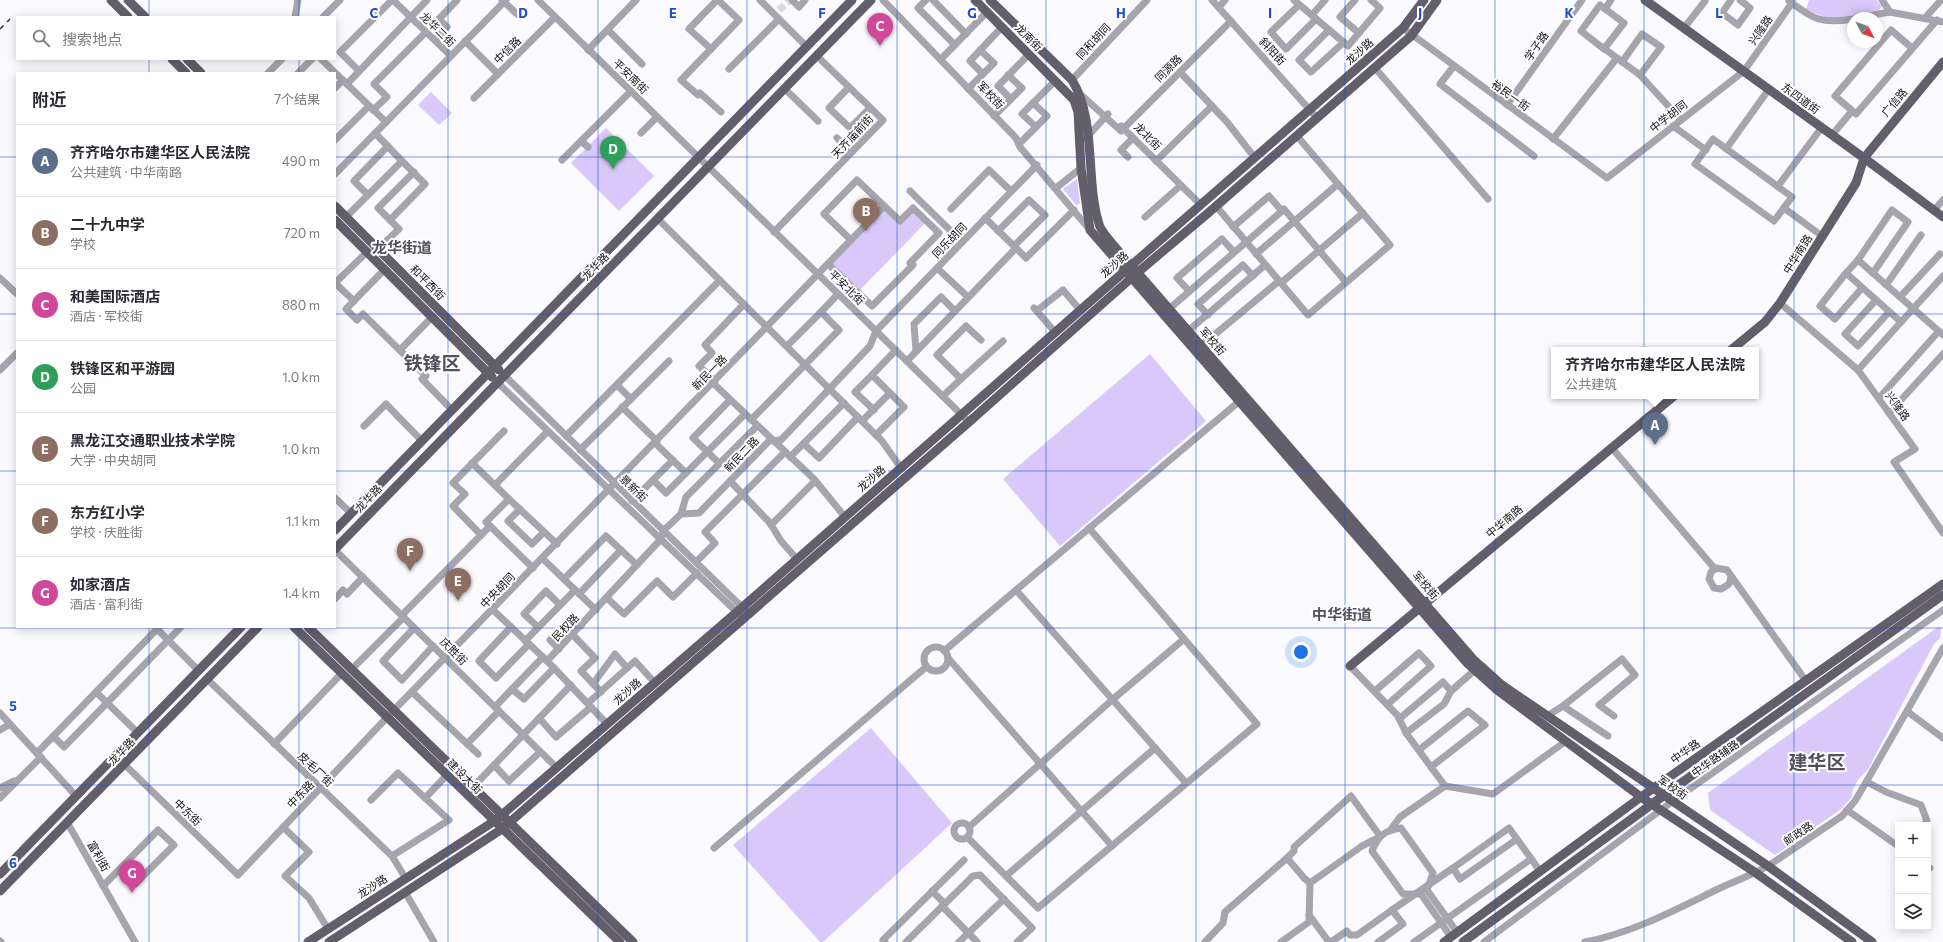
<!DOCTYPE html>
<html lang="zh">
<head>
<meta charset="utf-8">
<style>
	:root { --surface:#fff; --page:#f2f2f3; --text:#2b2b33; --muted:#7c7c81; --line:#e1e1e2; --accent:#758533 }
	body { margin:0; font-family:Commissioner,"Noto Sans SC",sans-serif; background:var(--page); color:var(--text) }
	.controls { position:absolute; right:12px; bottom:12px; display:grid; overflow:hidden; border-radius:0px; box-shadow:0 2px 10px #0003 }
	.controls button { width:36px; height:36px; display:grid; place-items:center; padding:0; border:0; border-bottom:1px solid var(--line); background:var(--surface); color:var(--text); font:20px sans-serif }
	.compass { position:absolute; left:1847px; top:12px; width:36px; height:36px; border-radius:50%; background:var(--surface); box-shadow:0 2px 10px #0003; rotate:131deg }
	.you { position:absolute; left:1301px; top:652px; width:14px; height:14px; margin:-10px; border:3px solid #fff; border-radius:50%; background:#1a73e8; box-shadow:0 0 0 6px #1a73e833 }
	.badge { display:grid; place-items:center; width:26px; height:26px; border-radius:50%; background:var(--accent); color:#fff; font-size:13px; font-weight:700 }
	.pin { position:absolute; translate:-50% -33px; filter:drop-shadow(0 1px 2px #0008) }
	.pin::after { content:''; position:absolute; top:21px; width:14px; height:12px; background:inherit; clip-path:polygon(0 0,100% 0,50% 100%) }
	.popup { position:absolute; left:1551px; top:347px; width:208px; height:52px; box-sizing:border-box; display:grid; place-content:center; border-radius:0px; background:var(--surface); filter:drop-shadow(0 1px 3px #0005); font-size:13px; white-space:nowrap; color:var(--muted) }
	.popup b { font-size:15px; color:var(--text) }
	.popup::after { content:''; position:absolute; left:50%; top:100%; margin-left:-8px; border:8px solid transparent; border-top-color:var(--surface) }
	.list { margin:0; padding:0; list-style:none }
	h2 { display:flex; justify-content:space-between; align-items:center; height:52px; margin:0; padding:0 16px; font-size:17px }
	h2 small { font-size:13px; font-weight:400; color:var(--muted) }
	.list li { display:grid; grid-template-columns:26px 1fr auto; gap:12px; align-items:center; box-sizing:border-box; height:72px; padding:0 16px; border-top:1px solid var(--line) }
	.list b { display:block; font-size:15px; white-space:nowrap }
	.list p { margin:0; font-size:13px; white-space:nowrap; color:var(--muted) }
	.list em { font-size:13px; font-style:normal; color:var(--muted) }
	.icon { flex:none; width:22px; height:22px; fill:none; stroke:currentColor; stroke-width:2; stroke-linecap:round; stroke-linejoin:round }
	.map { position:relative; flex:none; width:1943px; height:942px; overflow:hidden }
	.search { position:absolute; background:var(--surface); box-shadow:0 2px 10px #0003; left:16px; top:16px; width:320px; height:44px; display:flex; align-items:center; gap:10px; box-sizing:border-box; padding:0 14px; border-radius:0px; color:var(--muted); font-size:15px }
	.panel { position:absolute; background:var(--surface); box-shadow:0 2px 10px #0003; left:16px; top:72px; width:320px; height:556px; border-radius:0px }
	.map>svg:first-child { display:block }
	.green { fill:#d8c9fa }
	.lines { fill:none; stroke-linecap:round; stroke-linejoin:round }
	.minor-tunnel { stroke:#d8d7db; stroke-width:7; stroke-dasharray:7 3.5; stroke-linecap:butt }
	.minor { stroke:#a6a4ac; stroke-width:7 }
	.major { stroke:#625e6c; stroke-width:9 }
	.rail { stroke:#2f2d33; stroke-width:1.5; stroke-dasharray:5 5; stroke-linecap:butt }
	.grid { fill:none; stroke:#1d4ed8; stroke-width:1; stroke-opacity:0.55 }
	.labels { text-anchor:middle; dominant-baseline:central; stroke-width:4; stroke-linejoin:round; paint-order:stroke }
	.street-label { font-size:11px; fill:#131117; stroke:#fff }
	.district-label { font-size:15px; font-weight:bold; fill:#555060; stroke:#fff }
	.town-label { font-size:19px; font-weight:bold; fill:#555060; stroke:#fff }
	.grid-label { font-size:13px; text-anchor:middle; font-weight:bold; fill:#1d4ed8; stroke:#fff; stroke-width:4; stroke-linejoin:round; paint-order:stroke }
</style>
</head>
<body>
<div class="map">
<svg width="1943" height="942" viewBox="0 0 1943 942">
	<rect width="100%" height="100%" fill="#fbfafe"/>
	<g class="green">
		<polygon points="1809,0 1876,0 1882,6 1879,10 1834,19 1826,18 1806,9"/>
		<polygon points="431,92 452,113 439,125 418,105"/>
		<polygon points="606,128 654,176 619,211 571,163"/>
		<polygon points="1077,179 1080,203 1077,206 1063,189"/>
		<polygon points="884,208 900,224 913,210 926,222 859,291 831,264"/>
		<polygon points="1150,354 1206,421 1060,546 1003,479"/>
		<path d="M1938 627H1941L1940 638 1934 644 1867 771C1860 776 1851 788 1852 797L1841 809 1775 855 1710 810 1708 793Z"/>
		<polygon points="871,728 952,823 823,942 820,942 733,845"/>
	</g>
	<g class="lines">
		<polyline class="minor-tunnel" points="779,10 789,1"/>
		<g class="minor">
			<polyline points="393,0 451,56"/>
			<polyline points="502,0 518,15"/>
			<polyline points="538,0 969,422"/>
			<polyline points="717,0 689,29 711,49 681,80 698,95 700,93 721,112"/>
			<polyline points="760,0 807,47"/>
			<polyline points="792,0 799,7 805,0"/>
			<polyline points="883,0 1016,138 1020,147 1090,230"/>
			<polyline points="926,0 918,8 955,45"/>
			<polyline points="933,0 966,34"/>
			<polyline points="1212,0 1317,118"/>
			<polyline points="1294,0 1348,46 1380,8 1371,0"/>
			<polyline points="1355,0 1340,17 1359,33"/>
			<polyline points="1731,0 1722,13 1738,25 1750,8 1740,0"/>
			<polyline points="1882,0 1890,12"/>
			<path d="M1789 1C1814 20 1822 24 1853 19"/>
			<polyline points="1299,5 1271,32 1286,49 1316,19"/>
			<polygon points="1600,5 1624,23 1604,49 1581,31"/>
			<polyline points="1219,7 1225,0"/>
			<polyline points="1605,9 1611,0"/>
			<polyline points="1312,15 1325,0"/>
			<polyline points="295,17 298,0"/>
			<polyline points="323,17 340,0"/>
			<polyline points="1856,18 1890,12 1943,22"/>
			<polyline points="1925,18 1941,0"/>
			<polyline points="1403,28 1607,178 1744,71 1792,3 1792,0"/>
			<polyline points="1684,28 1705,1"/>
			<polyline points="608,30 642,64"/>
			<polyline points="1329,30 1299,60 1311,72 1344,42"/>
			<polyline points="435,40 447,27 439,19 457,0"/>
			<polyline points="465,41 498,74"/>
			<polyline points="1602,47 1640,75 1681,120"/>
			<polyline points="1912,48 1891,30 1835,96 1856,114 1937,20"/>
			<polyline points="711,49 739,20 718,0"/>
			<polyline points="588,50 636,0"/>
			<polyline points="321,59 386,122"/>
			<polyline points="941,59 987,12"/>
			<polyline points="1622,62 1642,34 1661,47 1640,75"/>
			<polyline points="1454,66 1440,84 1534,156"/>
			<polyline points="1375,68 1488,199"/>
			<polyline points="729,69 779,19"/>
			<polyline points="359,71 340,52 392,0"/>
			<polyline points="1180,72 1227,122 1255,158"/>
			<polyline points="268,73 282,59"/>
			<polyline points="298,73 312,59"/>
			<polyline points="983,74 970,61 1002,27"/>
			<polyline points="1072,80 1147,0"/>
			<polyline points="347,84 427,0"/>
			<polyline points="849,87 829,108 850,128 870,108"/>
			<polyline points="335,88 343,80"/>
			<polyline points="785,89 818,121"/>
			<polyline points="968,89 994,63 980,50"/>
			<polyline points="1078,92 1121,131 1231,21"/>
			<polyline points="474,98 555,17"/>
			<polyline points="1011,99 998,86 1029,54"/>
			<polyline points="1507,105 1582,0"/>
			<polyline points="373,110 387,97 374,84 426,32"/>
			<polyline points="994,116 1022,88 1008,75"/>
			<polyline points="1121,126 1201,205"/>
			<polyline points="1673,126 1706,150"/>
			<polyline points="1036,127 1022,114 1055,81"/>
			<polyline points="641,133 657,117"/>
			<polyline points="1832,135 1852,111"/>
			<polyline points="1087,137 1108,114"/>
			<polyline points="837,138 852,152"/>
			<polyline points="1553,139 1617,58"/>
			<polygon points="1713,139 1792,197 1774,221 1695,164"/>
			<polyline points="335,140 369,106"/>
			<polyline points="581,141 588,147"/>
			<polyline points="1019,144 1047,116 1033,103"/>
			<polyline points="1726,149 1769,89"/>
			<polyline points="1128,157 1121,150 1133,138"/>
			<polyline points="562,160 631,91"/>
			<polyline points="1156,161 1212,106"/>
			<polyline points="335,174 506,0"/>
			<polyline points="1778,186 1822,127"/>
			<polyline points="1056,188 1081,168"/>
			<polyline points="910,191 962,242"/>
			<polyline points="368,195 354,181 388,146"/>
			<polyline points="1216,206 1308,315 1390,245 1297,136"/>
			<polyline points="1784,208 1822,236"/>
			<polyline points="951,209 989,170 1011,191"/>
			<polyline points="1934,210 1943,200"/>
			<polyline points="1282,211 1284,209 1346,282"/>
			<polyline points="346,217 402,161 375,133"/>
			<polyline points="1145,217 1180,186"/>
			<polyline points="658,219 882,441 901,468"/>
			<polyline points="390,220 378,208 414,172"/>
			<polyline points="998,231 1029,200 1045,215 1014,246 1026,258 1074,210"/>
			<polyline points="774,232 883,120 817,56"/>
			<polyline points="378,249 399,229 390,220 425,184 402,161"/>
			<polyline points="1256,254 1338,184"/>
			<polyline points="1858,260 1892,210 1908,222 1873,273"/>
			<polyline points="828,264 872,306 913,265 910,263 939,233 913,208 900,221 857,180 824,214 851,240"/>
			<polyline points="937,268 968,297"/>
			<polyline points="385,269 346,309 357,320 363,314 426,376 422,379 452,410"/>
			<polyline points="1846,273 1820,306 1835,319 1862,288"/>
			<polyline points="1943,276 1901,322 1846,273 1858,260 1943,335"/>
			<polyline points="0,278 17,294"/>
			<polyline points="335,283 367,252"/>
			<polyline points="335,283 354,301"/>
			<polyline points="1281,283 1363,213"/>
			<polyline points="1886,285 1921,235"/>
			<polyline points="1189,291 1177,278 1222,239 1234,252"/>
			<polyline points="1900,297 1940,254"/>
			<polyline points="1876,300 1845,334 1858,346 1889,312"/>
			<polyline points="1780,303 1858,370 1915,449 1894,462 1943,533"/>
			<polyline points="1034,308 1055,332"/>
			<polyline points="1039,309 1063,290 1080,310"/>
			<polyline points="1169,309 1282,211 1269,196 1233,227"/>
			<polyline points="821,312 838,294"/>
			<polyline points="1208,315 1198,304 1243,265 1253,276"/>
			<polyline points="1188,331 1265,265"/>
			<polyline points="1201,346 1279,281"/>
			<polyline points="400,350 432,317"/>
			<polyline points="916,351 914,324 941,297 955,311"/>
			<polyline points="907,361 1016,248 985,218"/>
			<polyline points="0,370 17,353"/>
			<polyline points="1858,370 1901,322"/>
			<polyline points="872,375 855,392 874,410"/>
			<polyline points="505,376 745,610"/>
			<polyline points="961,379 1003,341"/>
			<polyline points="715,381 699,366 712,353 705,345 744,304"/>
			<polyline points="498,383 744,619"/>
			<polyline points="713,383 814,479 845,517"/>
			<polyline points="617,385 631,399"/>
			<polyline points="943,396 961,379 937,355 966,326 981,340"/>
			<polyline points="1879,398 1939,331"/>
			<polyline points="622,407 657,441"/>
			<polyline points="1889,413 1943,354"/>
			<polyline points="751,420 839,330 821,312 787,346"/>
			<polyline points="862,421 890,393 872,375 896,350"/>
			<polyline points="364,426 386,404 422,441"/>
			<polyline points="876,435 904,407 890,393"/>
			<polyline points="566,436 720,280"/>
			<polyline points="655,443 686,473"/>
			<polyline points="804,444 819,458 858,417"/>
			<polyline points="1611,447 1715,569"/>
			<polyline points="580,450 669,361"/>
			<polyline points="790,457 844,403"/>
			<polyline points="472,463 509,499"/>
			<polyline points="719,463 693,438 730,400"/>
			<polyline points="653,480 666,493 745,414"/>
			<polyline points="730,481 770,523 781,541 797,559"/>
			<polyline points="495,485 548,431"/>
			<polyline points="335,498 351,513"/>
			<polyline points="632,501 673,460"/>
			<polyline points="520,509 508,521 532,544 544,532"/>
			<polyline points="681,514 686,497 757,426"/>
			<polyline points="771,525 815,481"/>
			<polyline points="481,535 453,506 465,494 453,483 504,431"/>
			<polyline points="335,550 557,768"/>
			<polyline points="543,559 596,610"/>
			<polyline points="696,562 715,543 705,532 785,452"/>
			<polyline points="533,568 486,522 509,499 557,544"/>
			<polyline points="1731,577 1729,584 1721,589 1714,588 1709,579 1711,572 1716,568 1727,570 1806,681"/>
			<polyline points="564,579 606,536 637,565"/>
			<polyline points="1016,590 1186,783"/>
			<polyline points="579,594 621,550"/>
			<polyline points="607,598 624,614 657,581 673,597 697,573"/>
			<polyline points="335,599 343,590 347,594 363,577"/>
			<polyline points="493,610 547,661"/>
			<polyline points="402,615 490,526"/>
			<polyline points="511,627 479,661 496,678 529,644"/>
			<polyline points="538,627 524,614 546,591 560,605"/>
			<polyline points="414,628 383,661 402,680 433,646"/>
			<polyline points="157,629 198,670"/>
			<polyline points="573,635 595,658 581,671 601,692"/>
			<polyline points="525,641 575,590"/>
			<circle cx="936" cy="659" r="12"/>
			<polyline points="559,649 550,640 573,617 581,626"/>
			<polyline points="944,651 1242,399"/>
			<polyline points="948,658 1112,846"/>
			<polyline points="1350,666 1398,716 1406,733 1445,786"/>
			<polyline points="554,668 607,724"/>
			<polyline points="352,669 404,617"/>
			<polyline points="207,679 392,856 406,879"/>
			<polyline points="593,684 615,654 627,668"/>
			<polyline points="512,689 543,657"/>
			<polyline points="1375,691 1419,653 1431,666 1388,704"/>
			<polyline points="96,692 138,733"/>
			<polyline points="412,692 478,754"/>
			<polyline points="588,703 635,661 655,683"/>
			<polyline points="1563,706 1608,736"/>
			<polyline points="495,707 512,689 524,699 554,668 547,661 661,539 663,531 681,514 699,513 769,441 781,440 870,346 876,331 1037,165"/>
			<polyline points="1908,712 1943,738"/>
			<polyline points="0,713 76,796"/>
			<polyline points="1547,716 1563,706 1622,659 1635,675 1599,705 1614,716"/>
			<polyline points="539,718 556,737 591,707"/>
			<polyline points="1399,719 1443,682 1451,691"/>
			<polyline points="0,730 10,724"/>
			<polyline points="1406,733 1444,704 1451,691 1475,670"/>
			<polyline points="53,736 64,747 181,627"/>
			<polyline points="274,744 342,673"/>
			<polyline points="467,744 499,711"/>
			<polyline points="1419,750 1468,711 1485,725 1431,767"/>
			<polyline points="37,753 159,627"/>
			<polyline points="124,764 238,875 394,710 884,206"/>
			<polyline points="494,765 509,781 540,752"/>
			<polyline points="1867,782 1886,792 1921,805 1927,821 1924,825"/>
			<polyline points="473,787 571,685"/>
			<polyline points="0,788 14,781"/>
			<polyline points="0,798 41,757"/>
			<polyline points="425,798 447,775"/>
			<polyline points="371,800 398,773 449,820 392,856"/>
			<polyline points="1847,810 1898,846"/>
			<polyline points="67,822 135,942"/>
			<circle cx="962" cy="831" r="8"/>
			<polyline points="283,827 309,852 285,876 309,898 328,929"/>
			<polyline points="969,827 1112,700 1184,639"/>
			<polyline points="1391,829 1400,817 1445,786 1493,794 1566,741"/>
			<polyline points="967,837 1038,908 1257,724 1089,528"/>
			<polyline points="714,848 926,667"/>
			<polyline points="1928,867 1930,868"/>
			<polyline points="1453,868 1509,828 1517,839"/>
			<polyline points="1006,876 1155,748"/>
			<polyline points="1310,883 1304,878 1287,858 1294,851 1294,847 1351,796 1380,836"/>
			<polyline points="103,886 158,830 174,845 135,884 120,869"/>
			<polyline points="932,891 945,904"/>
			<polyline points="405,892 434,942"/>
			<polyline points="942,906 977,942"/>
			<polyline points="1309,915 1329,942"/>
			<path d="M1451 937 1421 894H1403L1372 851C1378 836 1385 830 1401 828L1433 873 1427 890 1457 932"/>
			<polyline points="0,941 1,942"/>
			<polyline points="885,942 883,940 964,860"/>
			<polyline points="906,942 973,876 980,875 1032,928 1017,942"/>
			<polyline points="959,942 1004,899"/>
			<polyline points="1205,942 1223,923 1225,912 1287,858"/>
			<polyline points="1281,942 1309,922 1310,883 1362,846 1376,839"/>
			<polyline points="1331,942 1347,931 1350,935 1357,935 1392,910"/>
			<polyline points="1378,942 1403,924 1392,910 1453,868 1460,879 1517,839 1540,871"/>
			<polyline points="1414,942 1531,859"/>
			<polyline points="1484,942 1673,801 1943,610"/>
			<path d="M1585 942C1632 933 1675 910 1718 889 1735 881 1752 875 1768 866L1842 816 1855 801 1865 784 1943 648"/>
		</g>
		<g class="major">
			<polyline points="111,0 128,17"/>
			<polyline points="128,0 145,17"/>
			<polyline points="975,0 1074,100 1078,112 1081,168 1090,230 1468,664 1497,690 1641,797 1756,873 1852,942"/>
			<path d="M990 0 1072 80C1097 121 1085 179 1099 224 1101 233 1124 257 1131 265L1473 659 1502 685 1768 866 1872 942"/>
			<polyline points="1645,0 1864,158 1943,217"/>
			<polyline points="172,59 186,73"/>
			<polyline points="187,59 201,73"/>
			<polyline points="335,206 499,370"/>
			<polyline points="335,220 492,377"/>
			<polyline points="1731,350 1765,322 1780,303 1856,183 1864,158 1943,62"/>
			<polyline points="335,530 852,0"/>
			<polyline points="335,549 871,0"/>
			<polyline points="294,627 620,942"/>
			<polyline points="308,627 633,942"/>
			<polyline points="1350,666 1674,396"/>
			<polyline points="0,874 241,627"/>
			<polyline points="0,891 258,627"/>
			<polyline points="308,942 496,820 737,612 1126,270 1403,28 1424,0"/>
			<polyline points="329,942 502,829 969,422 1137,273 1207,214 1411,36 1437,0"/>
			<polyline points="1444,942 1641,797 1943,584"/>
			<polyline points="1463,942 1652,804 1943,595"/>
		</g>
		<polyline class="rail" points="0,29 10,19"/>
	</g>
	<path class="grid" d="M149 0V17M299 0V17M448 0V942M598 0V942M747 0V942M897 0V942M1046 0V942M1196 0V942M1345 0V942M1495 0V942M1644 0V942M1794 0V942M149 59V73M299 59V73M0 157H17M335 157H1943M0 314H17M335 314H1943M0 471H17M335 471H1943M149 627V942M299 627V942M0 628H1943M0 785H1943"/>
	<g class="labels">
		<g class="street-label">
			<text transform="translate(438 29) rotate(44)">龙华二街</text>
			<text transform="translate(1760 30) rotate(-55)">兴隆路</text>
			<text transform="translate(1029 37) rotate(45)">龙南街</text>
			<text transform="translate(1093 41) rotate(-47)">同和胡同</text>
			<text transform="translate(1536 46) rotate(-55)">学子路</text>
			<text transform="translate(507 50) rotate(-45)">中信路</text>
			<text transform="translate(1273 51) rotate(48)">斜阳街</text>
			<text transform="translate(1359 51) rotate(-41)">龙沙路</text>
			<text transform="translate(1168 68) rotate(-45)">同源路</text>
			<text transform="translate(631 76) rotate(44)">平安南街</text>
			<text transform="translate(991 95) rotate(46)">军校街</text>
			<text transform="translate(1511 95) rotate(36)">裕民一街</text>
			<text transform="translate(1801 98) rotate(36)">东四道街</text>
			<text transform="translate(1894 102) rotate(-50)">广信路</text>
			<text transform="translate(1668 116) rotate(-38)">中学胡同</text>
			<text transform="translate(852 136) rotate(-47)">天齐庙前街</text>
			<text transform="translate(1148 136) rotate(45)">龙北街</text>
			<text transform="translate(949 240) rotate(-46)">同乐胡同</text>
			<text transform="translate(1797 254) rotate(-58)">中华南路</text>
			<text transform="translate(1114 264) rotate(-41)">龙沙路</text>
			<text transform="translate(595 266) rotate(-46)">龙华路</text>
			<text transform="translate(428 282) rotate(45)">和平西街</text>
			<text transform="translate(847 287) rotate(44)">平安北街</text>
			<text transform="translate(1213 341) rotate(49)">军校街</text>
			<text transform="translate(709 372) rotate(-46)">新民一路</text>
			<text transform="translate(1898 406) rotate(54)">兴隆路</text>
			<text transform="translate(741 454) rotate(-46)">新民二路</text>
			<text transform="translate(871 478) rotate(-41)">龙沙路</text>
			<text transform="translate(634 488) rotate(44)">景新街</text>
			<text transform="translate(368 498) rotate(-46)">龙华路</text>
			<text transform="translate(1504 521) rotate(-40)">中华南路</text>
			<text transform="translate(1426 585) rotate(49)">军校街</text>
			<text transform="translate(497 590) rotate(-46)">中央胡同</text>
			<text transform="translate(565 627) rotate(-46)">民权路</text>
			<text transform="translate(454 651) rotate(45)">庆胜街</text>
			<text transform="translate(627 691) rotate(-41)">龙沙路</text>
			<text transform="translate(121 751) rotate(-46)">龙华路</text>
			<text transform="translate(1685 751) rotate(-35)">中华路</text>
			<text transform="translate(1715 758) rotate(-35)">中华路辅路</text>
			<text transform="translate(316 769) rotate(44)">皮毛厂街</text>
			<text transform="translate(465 776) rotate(44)">建设大街</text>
			<text transform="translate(1673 787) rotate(34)">军校街</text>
			<text transform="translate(300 794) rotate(-46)">中东路</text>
			<text transform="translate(188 812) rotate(44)">中东街</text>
			<text transform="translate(1798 833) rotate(-34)">邮政路</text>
			<text transform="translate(99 856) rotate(61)">富利街</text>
			<text transform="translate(372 886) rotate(-33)">龙沙路</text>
		</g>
		<g class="district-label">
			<text x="402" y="247">龙华街道</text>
			<text x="1342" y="614">中华街道</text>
		</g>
		<g class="town-label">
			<text x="432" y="362">铁锋区</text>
			<text x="1817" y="761">建华区</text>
		</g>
	</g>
	<g class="grid-label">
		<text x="374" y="18">C</text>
		<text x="523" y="18">D</text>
		<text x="673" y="18">E</text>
		<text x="822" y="18">F</text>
		<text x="972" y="18">G</text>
		<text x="1121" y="18">H</text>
		<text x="1270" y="18">I</text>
		<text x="1420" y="18">J</text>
		<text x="1569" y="18">K</text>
		<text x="1719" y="18">L</text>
		<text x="13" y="711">5</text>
		<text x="13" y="868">6</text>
	</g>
</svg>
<div class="controls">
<button>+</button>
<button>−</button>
<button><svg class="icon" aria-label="layers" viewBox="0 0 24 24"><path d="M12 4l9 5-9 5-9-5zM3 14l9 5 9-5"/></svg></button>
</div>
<svg class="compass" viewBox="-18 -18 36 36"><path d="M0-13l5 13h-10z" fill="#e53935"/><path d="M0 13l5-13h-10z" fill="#7c7c81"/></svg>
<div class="you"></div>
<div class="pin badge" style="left:1655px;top:445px;background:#5c6f8a">A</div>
<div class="popup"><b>齐齐哈尔市建华区人民法院</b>公共建筑</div>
<div class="pin badge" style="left:866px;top:231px;background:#8d6e63">B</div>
<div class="pin badge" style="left:880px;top:46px;background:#d1479c">C</div>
<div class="pin badge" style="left:613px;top:169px;background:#2e9e5b">D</div>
<div class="pin badge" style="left:458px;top:601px;background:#8d6e63">E</div>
<div class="pin badge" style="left:410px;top:571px;background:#8d6e63">F</div>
<div class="pin badge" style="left:132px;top:893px;background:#d1479c">G</div>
<div class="search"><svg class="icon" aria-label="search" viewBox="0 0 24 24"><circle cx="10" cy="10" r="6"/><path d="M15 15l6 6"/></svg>搜索地点</div>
<section class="panel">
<h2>附近<small>7个结果</small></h2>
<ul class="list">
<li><span class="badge" style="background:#5c6f8a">A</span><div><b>齐齐哈尔市建华区人民法院</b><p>公共建筑 · 中华南路</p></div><em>490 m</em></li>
<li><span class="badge" style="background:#8d6e63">B</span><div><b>二十九中学</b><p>学校</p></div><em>720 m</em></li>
<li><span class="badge" style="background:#d1479c">C</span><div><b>和美国际酒店</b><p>酒店 · 军校街</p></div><em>880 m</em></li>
<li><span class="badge" style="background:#2e9e5b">D</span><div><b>铁锋区和平游园</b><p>公园</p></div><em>1.0 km</em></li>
<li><span class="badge" style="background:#8d6e63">E</span><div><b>黑龙江交通职业技术学院</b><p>大学 · 中央胡同</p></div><em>1.0 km</em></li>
<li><span class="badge" style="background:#8d6e63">F</span><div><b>东方红小学</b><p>学校 · 庆胜街</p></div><em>1.1 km</em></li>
<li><span class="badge" style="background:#d1479c">G</span><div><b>如家酒店</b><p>酒店 · 富利街</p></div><em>1.4 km</em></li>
</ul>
</section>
</div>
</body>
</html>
